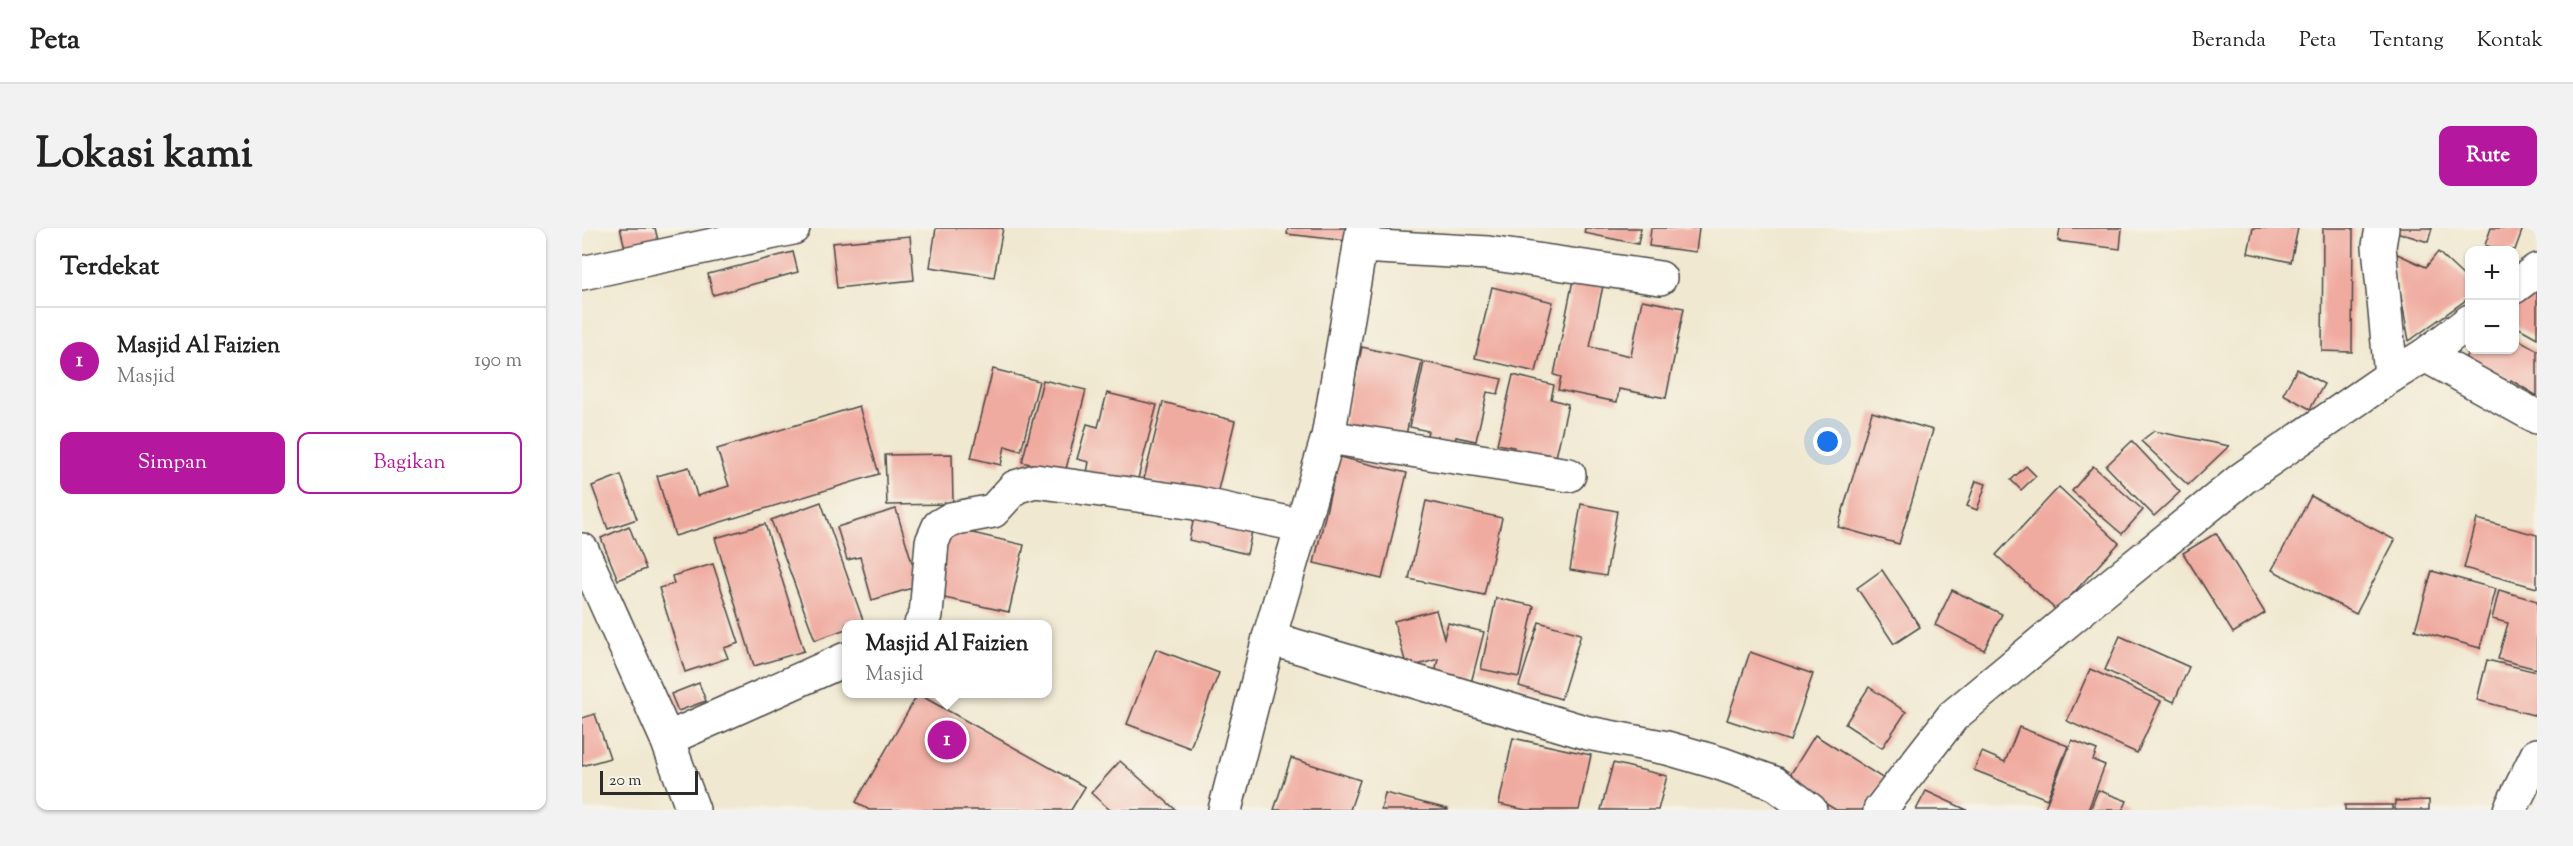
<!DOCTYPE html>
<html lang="id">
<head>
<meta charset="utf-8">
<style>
	:root { --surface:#fff; --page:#f2f2f2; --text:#222; --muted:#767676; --line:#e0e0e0; --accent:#b5179e }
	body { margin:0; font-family:"Sorts Mill Goudy",serif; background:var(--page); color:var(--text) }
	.controls { position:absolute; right:18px; top:18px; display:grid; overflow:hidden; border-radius:12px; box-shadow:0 2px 4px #0004 }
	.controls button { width:54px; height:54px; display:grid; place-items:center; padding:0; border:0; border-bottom:2px solid var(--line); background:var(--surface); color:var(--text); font:30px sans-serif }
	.scale { position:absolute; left:18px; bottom:15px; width:98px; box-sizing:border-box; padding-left:6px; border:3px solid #2b2b2b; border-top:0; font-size:16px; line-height:21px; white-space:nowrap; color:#2b2b2b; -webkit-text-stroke:4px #f7f3e8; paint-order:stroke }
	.you { position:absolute; left:1246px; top:214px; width:21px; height:21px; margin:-15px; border:4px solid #fff; border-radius:50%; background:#1a73e8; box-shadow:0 0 0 9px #1a73e833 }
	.badge { display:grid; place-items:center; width:39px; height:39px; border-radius:50%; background:var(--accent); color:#fff; font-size:20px; font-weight:700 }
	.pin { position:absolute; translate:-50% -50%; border:3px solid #fff; box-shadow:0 2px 6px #0006 }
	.popup { position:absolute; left:260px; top:392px; width:210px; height:78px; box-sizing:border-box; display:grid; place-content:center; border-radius:12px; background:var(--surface); filter:drop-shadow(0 2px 4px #0005); font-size:20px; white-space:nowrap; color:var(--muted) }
	.popup b { font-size:22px; color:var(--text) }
	.popup::after { content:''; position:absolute; left:50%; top:100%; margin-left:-12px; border:12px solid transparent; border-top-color:var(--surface) }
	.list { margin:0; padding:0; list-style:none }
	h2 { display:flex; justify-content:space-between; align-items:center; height:78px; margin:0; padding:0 24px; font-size:26px }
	h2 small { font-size:20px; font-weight:400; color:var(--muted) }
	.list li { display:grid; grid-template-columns:39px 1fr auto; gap:18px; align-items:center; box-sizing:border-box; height:108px; padding:0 24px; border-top:2px solid var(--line) }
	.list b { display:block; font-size:22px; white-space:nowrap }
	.list p { margin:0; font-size:20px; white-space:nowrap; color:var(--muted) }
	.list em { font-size:20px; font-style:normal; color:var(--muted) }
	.actions { display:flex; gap:12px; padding:18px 24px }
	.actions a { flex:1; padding:14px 0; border:2px solid var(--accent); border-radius:12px; text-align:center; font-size:21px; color:var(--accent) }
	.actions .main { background:var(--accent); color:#fff }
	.map { position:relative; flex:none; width:1955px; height:582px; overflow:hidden; border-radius:12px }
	header { display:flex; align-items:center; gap:36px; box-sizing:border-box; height:84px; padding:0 30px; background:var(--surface); border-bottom:2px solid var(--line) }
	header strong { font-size:28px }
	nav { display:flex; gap:33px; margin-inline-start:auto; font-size:21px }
	.intro { display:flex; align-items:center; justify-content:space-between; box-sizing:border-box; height:144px; padding:0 36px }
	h1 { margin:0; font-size:42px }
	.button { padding:15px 27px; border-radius:12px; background:var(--accent); color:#fff; font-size:21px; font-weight:700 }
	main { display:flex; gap:36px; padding:0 36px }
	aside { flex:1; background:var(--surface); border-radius:12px; box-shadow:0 2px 4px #0004 }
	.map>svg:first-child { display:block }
	.building { fill:#f0aba0 }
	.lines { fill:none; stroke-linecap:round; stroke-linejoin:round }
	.minor-casing { stroke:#494744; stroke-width:36 }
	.tertiary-casing { stroke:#494744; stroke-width:36 }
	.secondary-casing { stroke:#494744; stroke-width:36 }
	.minor { stroke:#fff; stroke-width:33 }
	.tertiary { stroke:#fff; stroke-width:33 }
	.secondary { stroke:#fff; stroke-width:33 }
</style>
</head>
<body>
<header>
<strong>Peta</strong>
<nav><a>Beranda</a><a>Peta</a><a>Tentang</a><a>Kontak</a></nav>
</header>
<div class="intro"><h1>Lokasi kami</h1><a class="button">Rute</a></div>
<main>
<aside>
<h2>Terdekat<small></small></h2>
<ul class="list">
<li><span class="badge">1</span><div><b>Masjid Al Faizien</b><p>Masjid</p></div><em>190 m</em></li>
</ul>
<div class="actions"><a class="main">Simpan</a><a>Bagikan</a></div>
</aside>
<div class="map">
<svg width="1955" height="582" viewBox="0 0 1955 582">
	<rect width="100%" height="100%" fill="#f7f3e8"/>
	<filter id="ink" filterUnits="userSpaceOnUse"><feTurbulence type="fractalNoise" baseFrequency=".0167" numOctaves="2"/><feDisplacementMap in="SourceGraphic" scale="12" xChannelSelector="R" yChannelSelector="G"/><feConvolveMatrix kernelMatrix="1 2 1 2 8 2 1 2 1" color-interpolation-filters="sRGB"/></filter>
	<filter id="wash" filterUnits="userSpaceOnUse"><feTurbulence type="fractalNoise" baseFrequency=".008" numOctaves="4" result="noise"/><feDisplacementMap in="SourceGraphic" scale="24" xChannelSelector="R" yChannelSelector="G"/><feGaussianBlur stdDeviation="1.35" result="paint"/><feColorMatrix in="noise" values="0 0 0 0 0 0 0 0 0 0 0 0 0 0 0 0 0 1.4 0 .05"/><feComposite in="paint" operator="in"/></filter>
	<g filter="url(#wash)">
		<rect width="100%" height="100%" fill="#f0e8d0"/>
		<g id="blocks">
			<g class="building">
				<polygon points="38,0 73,0 78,21 45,28"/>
				<polygon points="354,0 421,0 412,49 348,39"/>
				<polygon points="706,0 767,0 766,13 705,6"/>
				<polygon points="1003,0 1059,0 1056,16 1002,5"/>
				<polygon points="1069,0 1117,0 1114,24 1067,18"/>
				<polygon points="1478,0 1540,0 1538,21 1476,13"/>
				<polygon points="1671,0 1716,0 1709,34 1666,25"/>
				<polygon points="1741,0 1771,0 1770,124 1740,123"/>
				<polygon points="1809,0 1850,0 1846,14 1808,2"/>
				<polygon points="1909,0 1941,0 1933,22 1917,22 1903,17"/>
				<polygon points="328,8 332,52 255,60 250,15"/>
				<polygon points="211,24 216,44 131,67 126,46"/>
				<polygon points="1811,24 1844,39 1856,24 1888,54 1888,69 1827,113"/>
				<polygon points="991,52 1021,58 1008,119 1049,128 1060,72 1102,80 1084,170 1037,161 1035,174 976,162 979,149 972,147"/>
				<polygon points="1950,52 1955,54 1955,110 1932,97 1932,84"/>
				<polygon points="910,59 971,74 954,144 893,130"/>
				<polygon points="1932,109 1955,122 1955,168 1929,152 1923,161 1880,135 1888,122 1932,122"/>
				<polygon points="780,119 840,133 822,216 761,203"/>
				<polygon points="842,134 920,151 916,166 905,164 894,213 874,209 871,221 843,215 846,203 828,199"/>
				<polygon points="411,141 457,153 439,223 423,218 419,237 389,230"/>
				<polygon points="1715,141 1742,156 1728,181 1701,166"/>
				<polygon points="931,147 972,157 969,171 986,176 974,229 959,225 956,233 930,228 932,219 915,216"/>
				<polygon points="461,152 504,162 483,245 440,234"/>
				<polygon points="525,165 575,177 554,258 505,245 507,234 495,231 505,196 516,199"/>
				<polygon points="581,174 653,193 634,270 562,251"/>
				<polygon points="277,178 297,246 93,308 75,248 107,239 115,268 147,258 135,221"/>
				<polygon points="1290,184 1351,202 1317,316 1256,299"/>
				<polygon points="1572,203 1647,218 1606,257 1559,213"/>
				<polygon points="1550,213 1598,264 1572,288 1524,238"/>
				<polygon points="370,226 371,276 305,277 303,227"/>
				<polygon points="757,229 825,245 800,351 732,335"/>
				<polygon points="1444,238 1454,248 1439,262 1429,252"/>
				<polygon points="1511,238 1561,282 1540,306 1490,263"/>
				<polygon points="39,247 55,291 26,301 10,258"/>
				<polygon points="1394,253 1404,256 1395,282 1385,278"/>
				<polygon points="1477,259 1537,315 1475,383 1414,327"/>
				<polygon points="1729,268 1813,312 1774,386 1690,342"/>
				<polygon points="844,273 920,290 902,367 827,351"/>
				<polygon points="239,274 282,395 264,396 264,401 233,412 189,292"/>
				<polygon points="999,276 1035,283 1024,348 988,342"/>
				<polygon points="314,281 337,358 290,372 278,329 265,332 255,299"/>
				<polygon points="614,281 672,294 665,326 607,312"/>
				<polygon points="1895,291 1955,307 1955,360 1882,340"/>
				<polygon points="183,296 222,423 172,438 133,310"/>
				<polygon points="47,298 64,341 36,352 19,310"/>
				<polygon points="369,300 442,317 427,384 353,368"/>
				<polygon points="1634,305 1683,385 1651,405 1601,325"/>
				<polygon points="131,336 157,415 142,420 146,430 103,444 77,360 92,356 90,348"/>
				<polygon points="1300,342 1338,399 1312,416 1275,360"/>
				<polygon points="1850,343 1914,361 1898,420 1833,402"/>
				<polygon points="1370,362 1420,386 1402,422 1353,397"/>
				<polygon points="1917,362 1955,373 1955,441 1916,431 1926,395 1910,391"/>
				<polygon points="914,370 952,378 937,449 899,441"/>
				<polygon points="854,382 862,410 866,395 902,404 889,455 853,446 856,431 825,440 812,393"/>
				<polygon points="957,394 999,406 979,471 937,458"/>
				<polygon points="1538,408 1607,439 1592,474 1523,442"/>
				<polygon points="574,421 637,445 608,520 545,496"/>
				<polygon points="1168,424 1231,446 1208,513 1145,492"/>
				<polygon points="1905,432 1955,444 1955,488 1895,472"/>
				<polygon points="1508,441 1579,473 1555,525 1485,493"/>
				<polygon points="117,455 124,473 96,483 89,466"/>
				<polygon points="1287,459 1324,484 1300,520 1263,496"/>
				<polygon points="336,466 503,559 489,582 287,582 274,574"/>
				<polygon points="13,486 28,530 0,538 0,490"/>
				<polygon points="1437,499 1486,518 1465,571 1392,542 1400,524 1423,534"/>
				<polygon points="1233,507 1302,551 1283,582 1254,582 1205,552"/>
				<polygon points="931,510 1009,527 997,582 944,582 917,576"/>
				<polygon points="1490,512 1515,522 1511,532 1523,537 1506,582 1462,582"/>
				<polygon points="709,530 778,552 768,582 692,582"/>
				<polygon points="538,533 594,582 528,582 509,565"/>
				<polygon points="1031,535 1085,548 1076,582 1019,582"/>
				<polygon points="1516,562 1545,573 1541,582 1508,582"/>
				<polygon points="1344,563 1385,582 1334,582"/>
				<polygon points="803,565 866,581 866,582 799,582"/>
				<polygon points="1847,572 1847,582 1813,582 1813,573"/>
				<rect x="1763" y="577" width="47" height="5"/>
			</g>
		</g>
	</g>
	<g filter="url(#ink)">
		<use href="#blocks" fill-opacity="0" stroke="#494744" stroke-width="1.5"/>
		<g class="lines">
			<defs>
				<g id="minor">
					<polyline points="1800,0 1797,18 1809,148"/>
					<polyline points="778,18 906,25 1078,50"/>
					<polyline points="0,45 211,0"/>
					<polyline points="1843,127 1955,189"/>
					<polyline points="746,209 987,247"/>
					<polyline points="339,396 344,387 350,314 357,298 369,291 411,283 433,259 453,253 613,275 720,298"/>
					<polyline points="687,410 1006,505 1085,520 1137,535 1192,555 1228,582"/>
					<polyline points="85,511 264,431"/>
					<polyline points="643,582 687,410 746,209 781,0"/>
					<polyline points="1928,582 1955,527"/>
				</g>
				<g id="tertiary">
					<polyline points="1932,59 1955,42"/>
					<polyline points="1298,582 1371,488 1518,366 1661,250 1809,148 1843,127 1888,93"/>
				</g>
				<polyline id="secondary" points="0,322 85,511 111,582"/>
			</defs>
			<use href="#minor" class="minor-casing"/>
			<use href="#tertiary" class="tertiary-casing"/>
			<use href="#secondary" class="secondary-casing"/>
			<use href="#minor" class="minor"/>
			<use href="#tertiary" class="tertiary"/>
			<use href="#secondary" class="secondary"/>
		</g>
	</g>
</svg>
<div class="controls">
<button>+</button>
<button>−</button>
</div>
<div class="scale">20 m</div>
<div class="you"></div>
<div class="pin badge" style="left:365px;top:512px">1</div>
<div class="popup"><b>Masjid Al Faizien</b>Masjid</div>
</div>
</main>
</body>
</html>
